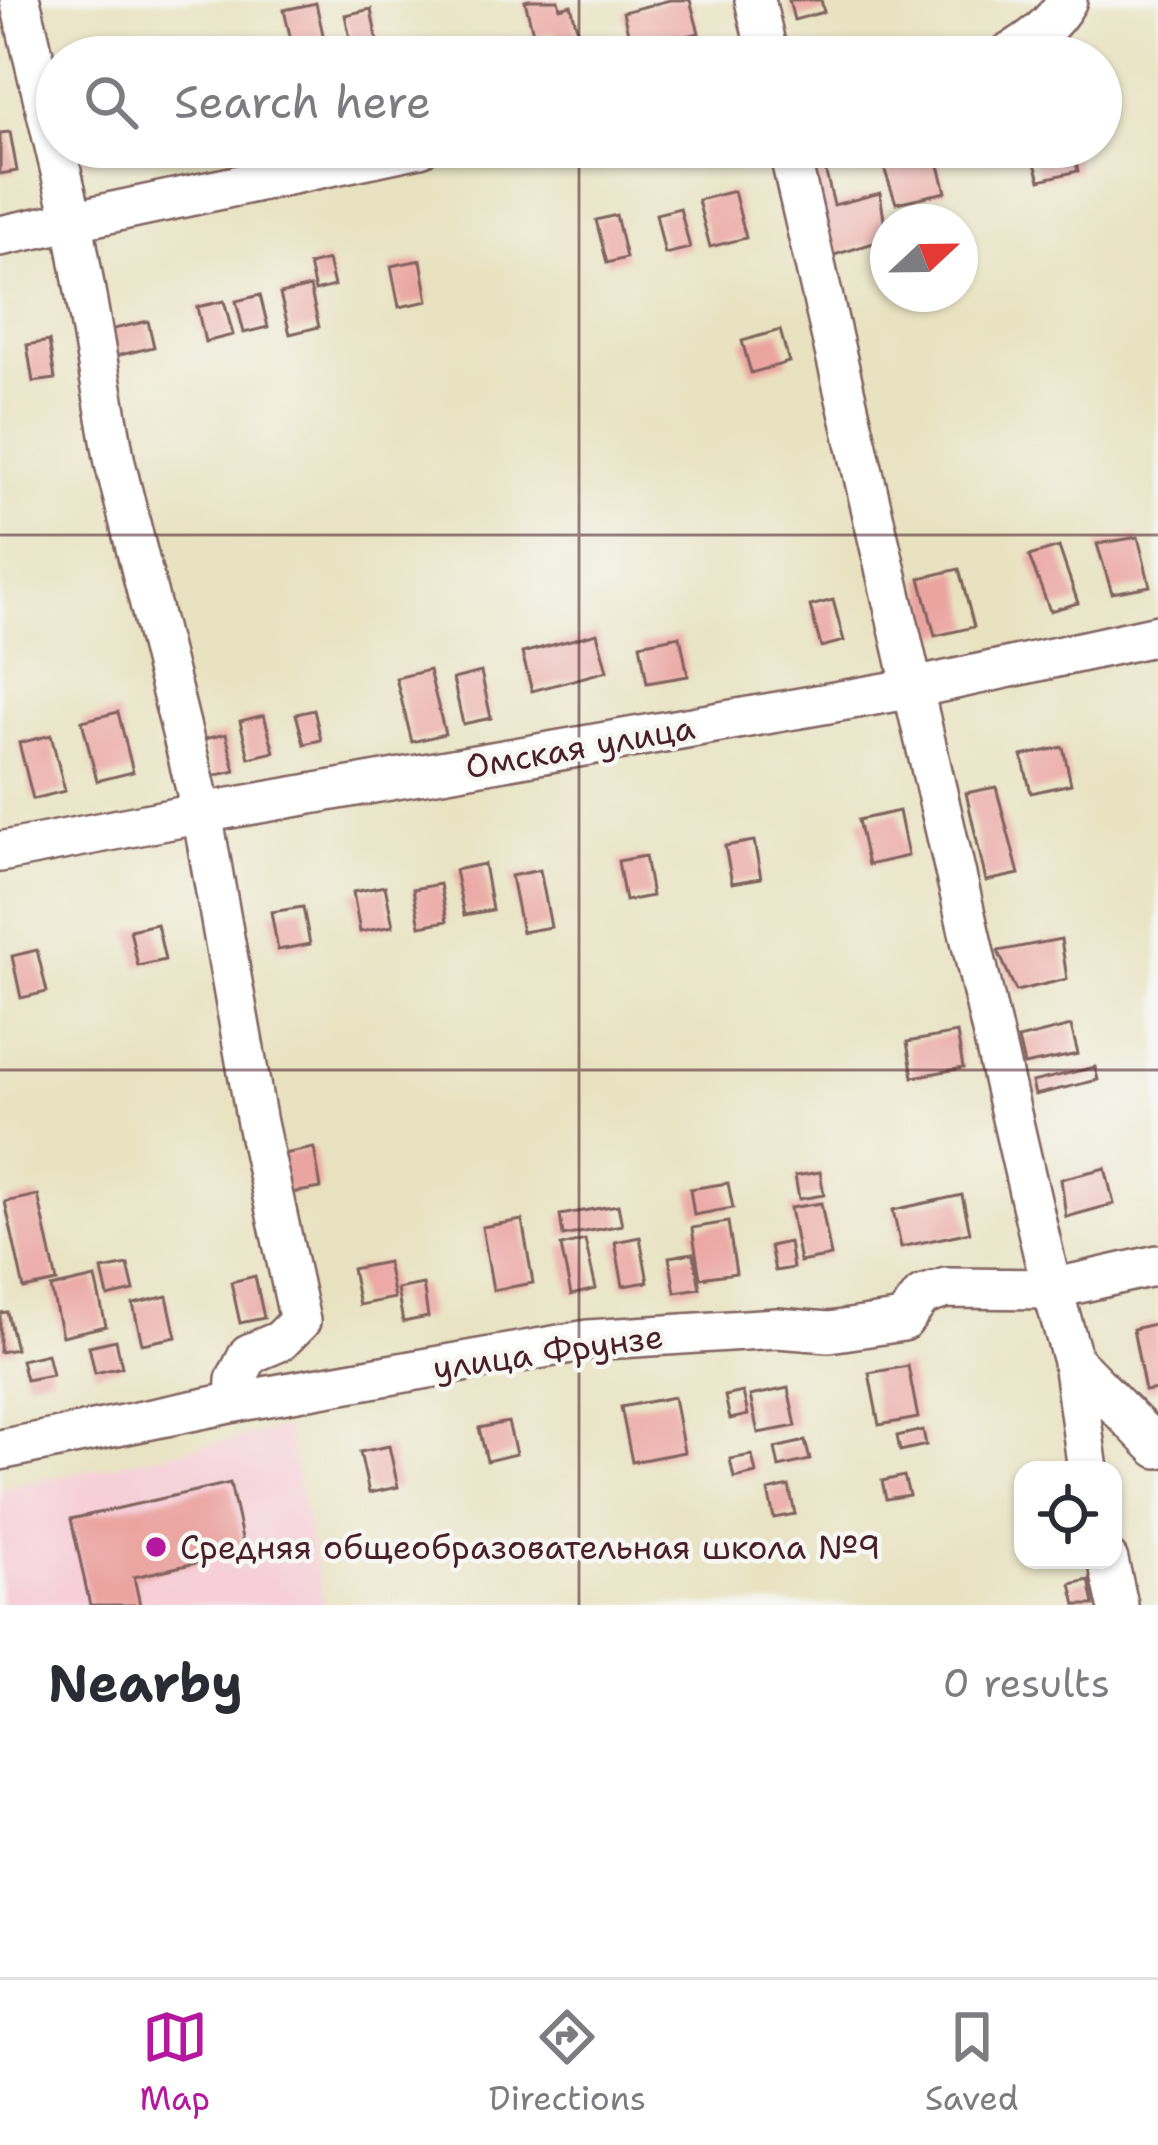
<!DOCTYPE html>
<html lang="en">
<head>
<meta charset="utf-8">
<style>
	:root { --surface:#fff; --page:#f2f2f3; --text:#2b2b33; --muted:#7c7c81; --line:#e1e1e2; --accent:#b5179e }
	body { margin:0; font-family:"Shantell Sans",sans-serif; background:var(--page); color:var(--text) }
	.controls { position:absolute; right:36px; bottom:36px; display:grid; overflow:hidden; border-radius:24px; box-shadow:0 3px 9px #0004 }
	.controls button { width:108px; height:108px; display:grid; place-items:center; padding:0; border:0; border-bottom:3px solid var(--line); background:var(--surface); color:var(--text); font:60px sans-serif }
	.compass { position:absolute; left:870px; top:204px; width:108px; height:108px; border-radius:50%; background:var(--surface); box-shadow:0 3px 9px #0004; rotate:68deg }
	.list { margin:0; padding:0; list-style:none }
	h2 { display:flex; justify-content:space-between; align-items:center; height:156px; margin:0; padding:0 48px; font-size:51px }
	h2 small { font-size:39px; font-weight:400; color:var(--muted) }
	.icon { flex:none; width:66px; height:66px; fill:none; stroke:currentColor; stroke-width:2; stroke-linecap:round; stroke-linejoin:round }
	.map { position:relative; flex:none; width:1158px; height:1605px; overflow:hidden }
	.search { position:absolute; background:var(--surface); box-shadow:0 3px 9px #0004; left:36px; right:36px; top:36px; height:132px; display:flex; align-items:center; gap:30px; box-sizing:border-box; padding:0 42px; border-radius:66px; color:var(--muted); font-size:45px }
	.sheet { height:372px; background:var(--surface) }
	nav { display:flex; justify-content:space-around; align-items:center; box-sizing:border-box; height:168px; border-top:3px solid var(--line); background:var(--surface); font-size:33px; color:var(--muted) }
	nav a { display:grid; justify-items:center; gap:6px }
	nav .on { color:var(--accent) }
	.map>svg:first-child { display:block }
	.built { fill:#f6cfd8 }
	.building { fill:#eba5a1 }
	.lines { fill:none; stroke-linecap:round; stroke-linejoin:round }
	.minor-casing { stroke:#81635f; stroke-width:44 }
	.minor { stroke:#fff; stroke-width:39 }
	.grid { fill:none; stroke:#4a1f2b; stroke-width:3; stroke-opacity:0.55 }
	.poi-dot { fill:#b5179e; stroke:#f6f6f2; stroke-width:4.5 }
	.labels { text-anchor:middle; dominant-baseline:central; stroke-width:9; stroke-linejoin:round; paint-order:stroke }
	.street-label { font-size:33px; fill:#4a1f2b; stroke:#f6f6f2 }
	.poi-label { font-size:33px; fill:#4a1f2b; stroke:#f6f6f2; text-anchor:start }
</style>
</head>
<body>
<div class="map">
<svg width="1158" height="1605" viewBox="0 0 1158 1605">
	<rect width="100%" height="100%" fill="#f6f6f2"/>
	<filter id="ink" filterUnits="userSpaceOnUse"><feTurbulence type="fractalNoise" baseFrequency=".00833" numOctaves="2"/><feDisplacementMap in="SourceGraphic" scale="24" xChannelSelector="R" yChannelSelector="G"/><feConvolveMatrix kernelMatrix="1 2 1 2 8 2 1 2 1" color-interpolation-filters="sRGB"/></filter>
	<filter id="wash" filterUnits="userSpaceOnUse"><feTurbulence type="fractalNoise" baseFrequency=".004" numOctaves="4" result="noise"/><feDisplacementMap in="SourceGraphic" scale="48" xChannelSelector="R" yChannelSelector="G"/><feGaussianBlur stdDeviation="2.7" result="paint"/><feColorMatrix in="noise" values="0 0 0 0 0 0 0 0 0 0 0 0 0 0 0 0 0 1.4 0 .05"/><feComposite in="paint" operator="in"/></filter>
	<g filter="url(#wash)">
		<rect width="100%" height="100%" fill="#e8e2c0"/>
		<polygon class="built" points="286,1428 324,1605 0,1605 0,1489"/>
		<g id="blocks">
			<g class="building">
				<polygon points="529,0 558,0 560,8 571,5 584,57 561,57 554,32 534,37 525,1"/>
				<polygon points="670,0 690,0 699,33 632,50 623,12"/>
				<polygon points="789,0 821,0 824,12 794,20"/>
				<polygon points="316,3 328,57 295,57 284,10"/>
				<polygon points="371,9 380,57 354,57 345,15"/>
				<polygon points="10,132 17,171 0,174 0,133"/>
				<polygon points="82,147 135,147 135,149 85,160"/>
				<polygon points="1030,147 1072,147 1078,171 1040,180"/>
				<polygon points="935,150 946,192 896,203 882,162"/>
				<polygon points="822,157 834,205 880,193 887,239 821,259 803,161"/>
				<polygon points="734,191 746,238 710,247 698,200"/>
				<polygon points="680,208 690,248 665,254 656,214"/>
				<polygon points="616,215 626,258 607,263 596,220"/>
				<polygon points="328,260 334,286 315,291 309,265"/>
				<polygon points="421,260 428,301 399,307 391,266"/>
				<polygon points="310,287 319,327 290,334 280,294"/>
				<polygon points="260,295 268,327 244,333 236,301"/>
				<polygon points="224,301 233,335 205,342 197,307"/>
				<polygon points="148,321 154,347 112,357 105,331"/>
				<polygon points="780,330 789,362 751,373 742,341"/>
				<polygon points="49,341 55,379 33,382 27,345"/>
				<polygon points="1138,537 1150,586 1112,593 1097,544"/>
				<polygon points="1059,547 1078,603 1050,611 1029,556"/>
				<polygon points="959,569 974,627 935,636 920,578"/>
				<polygon points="833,600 844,641 821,647 810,606"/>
				<polygon points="597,633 607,671 532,691 522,653"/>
				<polygon points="680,636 688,676 647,683 640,644"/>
				<polygon points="429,670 445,734 412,742 396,678"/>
				<polygon points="481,672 491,718 463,724 453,679"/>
				<polygon points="314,710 321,740 304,744 296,714"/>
				<polygon points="118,712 133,772 97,781 82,721"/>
				<polygon points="264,715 274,752 249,758 240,721"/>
				<polygon points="226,734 235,771 213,776 204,739"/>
				<polygon points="51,735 65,791 33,799 19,743"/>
				<polygon points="1063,747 1071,784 1031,793 1022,756"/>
				<polygon points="996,787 1019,874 986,881 966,793"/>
				<polygon points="899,811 908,856 868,865 858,820"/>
				<polygon points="754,841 761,878 732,883 725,846"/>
				<polygon points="645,856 652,896 625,901 618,861"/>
				<polygon points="484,864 492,910 464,915 455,870"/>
				<polygon points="540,870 551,927 522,932 511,876"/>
				<polygon points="440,884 447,921 420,926 413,889"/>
				<polygon points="385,886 393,926 360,932 353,892"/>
				<polygon points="303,907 310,944 278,950 271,912"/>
				<polygon points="157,924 165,960 138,966 130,930"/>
				<polygon points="1061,939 1067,979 1016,991 998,951"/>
				<polygon points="37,950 47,992 21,998 12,956"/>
				<polygon points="1071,1026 1078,1054 1024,1065 1018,1039"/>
				<polygon points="957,1033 963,1068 913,1077 907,1042"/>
				<polygon points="1095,1067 1098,1080 1035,1095 1032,1082"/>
				<polygon points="314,1148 321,1188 285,1194 278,1155"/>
				<polygon points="1105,1168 1114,1204 1066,1217 1061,1179"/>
				<polygon points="820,1172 824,1195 799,1199 795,1176"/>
				<polygon points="728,1183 733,1208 694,1215 690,1189"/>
				<polygon points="38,1195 57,1282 24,1289 5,1202"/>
				<polygon points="962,1195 970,1232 901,1247 893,1210"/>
				<polygon points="821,1203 831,1256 800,1262 790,1208"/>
				<polygon points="618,1205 622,1225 563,1236 560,1215"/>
				<polygon points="522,1220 533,1283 493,1290 482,1227"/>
				<polygon points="728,1222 736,1273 700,1278 692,1228"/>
				<polygon points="640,1237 648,1282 623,1286 615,1242"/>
				<polygon points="585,1240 596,1289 571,1295 561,1246"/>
				<polygon points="789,1242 793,1268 775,1271 770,1246"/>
				<polygon points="693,1253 700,1288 675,1292 669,1257"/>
				<polygon points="387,1262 394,1298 359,1305 352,1269"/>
				<polygon points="128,1265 134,1291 108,1297 102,1270"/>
				<polygon points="255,1276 264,1318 240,1323 231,1282"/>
				<polygon points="95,1278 106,1326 62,1336 51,1288"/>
				<polygon points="423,1284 428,1317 403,1322 397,1289"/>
				<polygon points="167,1296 176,1337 142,1344 133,1304"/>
				<polygon points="7,1312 16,1349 0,1352 0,1313"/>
				<polygon points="1158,1323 1158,1389 1145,1391 1133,1329"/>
				<polygon points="116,1340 122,1367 95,1373 89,1346"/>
				<polygon points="47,1354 52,1375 26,1380 21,1360"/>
				<polygon points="908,1366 918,1418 879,1425 869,1373"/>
				<polygon points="788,1388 796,1426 758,1433 750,1396"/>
				<polygon points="743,1392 748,1415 730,1419 725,1396"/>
				<polygon points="674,1397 684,1452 632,1462 621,1407"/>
				<polygon points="508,1422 516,1454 487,1461 479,1428"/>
				<polygon points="923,1430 926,1445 900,1451 897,1436"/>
				<polygon points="805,1441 810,1460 779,1467 775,1448"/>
				<polygon points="389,1446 398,1487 369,1493 360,1452"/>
				<polygon points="752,1455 756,1473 734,1478 730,1459"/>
				<polygon points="904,1476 909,1495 886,1499 882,1481"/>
				<polygon points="230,1483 245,1552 134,1577 140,1605 90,1605 71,1519"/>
				<polygon points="789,1486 795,1514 774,1518 768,1491"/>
				<polygon points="1089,1580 1094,1605 1076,1605 1071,1584"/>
			</g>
		</g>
	</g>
	<g filter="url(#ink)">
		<use href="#blocks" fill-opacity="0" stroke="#81635f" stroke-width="3"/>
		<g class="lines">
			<defs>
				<g id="minor">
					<polyline points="20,0 73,222 115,463 202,813 257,1123 300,1321 280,1341 249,1354 236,1380 235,1402"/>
					<polyline points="755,0 768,57"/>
					<path d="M1004 57C1029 42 1053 26 1067 0"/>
					<polyline points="788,147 1048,1274 1073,1361 1088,1470"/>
					<polyline points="0,236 420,147"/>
					<polyline points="0,852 202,813 914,688 1158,635"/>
					<polyline points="1073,1361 1158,1448"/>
					<polyline points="0,1450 235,1402 588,1340 777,1328 829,1332 903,1321 922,1296 946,1288 1052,1289 1158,1265"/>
					<polyline points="1108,1560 1118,1605"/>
				</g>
			</defs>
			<use href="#minor" class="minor-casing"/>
			<use href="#minor" class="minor"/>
		</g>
	</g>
	<path class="grid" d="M579 0V57M579 147V1605M0 535H1158M0 1070H1158"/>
	<circle class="poi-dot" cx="156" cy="1547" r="12"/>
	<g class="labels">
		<g class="street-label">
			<text transform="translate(580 747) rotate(-10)">Омская улица</text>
			<text transform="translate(548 1352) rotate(-8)">улица Фрунзе</text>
		</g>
		<g class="poi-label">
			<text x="180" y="1547">Средняя общеобразовательная школа №9</text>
		</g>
	</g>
</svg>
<div class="controls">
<button><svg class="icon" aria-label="locate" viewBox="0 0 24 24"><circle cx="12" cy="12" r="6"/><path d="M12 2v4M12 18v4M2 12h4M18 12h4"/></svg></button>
</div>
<svg class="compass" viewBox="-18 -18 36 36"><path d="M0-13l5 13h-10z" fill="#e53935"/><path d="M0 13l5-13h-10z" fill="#7c7c81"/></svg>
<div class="search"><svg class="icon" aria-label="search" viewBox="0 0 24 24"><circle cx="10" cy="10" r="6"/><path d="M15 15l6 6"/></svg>Search here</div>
</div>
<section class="sheet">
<h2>Nearby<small>0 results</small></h2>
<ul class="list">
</ul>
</section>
<nav>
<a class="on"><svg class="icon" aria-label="map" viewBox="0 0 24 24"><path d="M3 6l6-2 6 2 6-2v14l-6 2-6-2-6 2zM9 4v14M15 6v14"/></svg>Map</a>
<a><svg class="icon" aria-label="directions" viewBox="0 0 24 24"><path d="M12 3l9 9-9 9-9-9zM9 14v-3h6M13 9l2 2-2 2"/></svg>Directions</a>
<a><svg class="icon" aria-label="saved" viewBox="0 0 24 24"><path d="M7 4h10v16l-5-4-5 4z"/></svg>Saved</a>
</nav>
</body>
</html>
